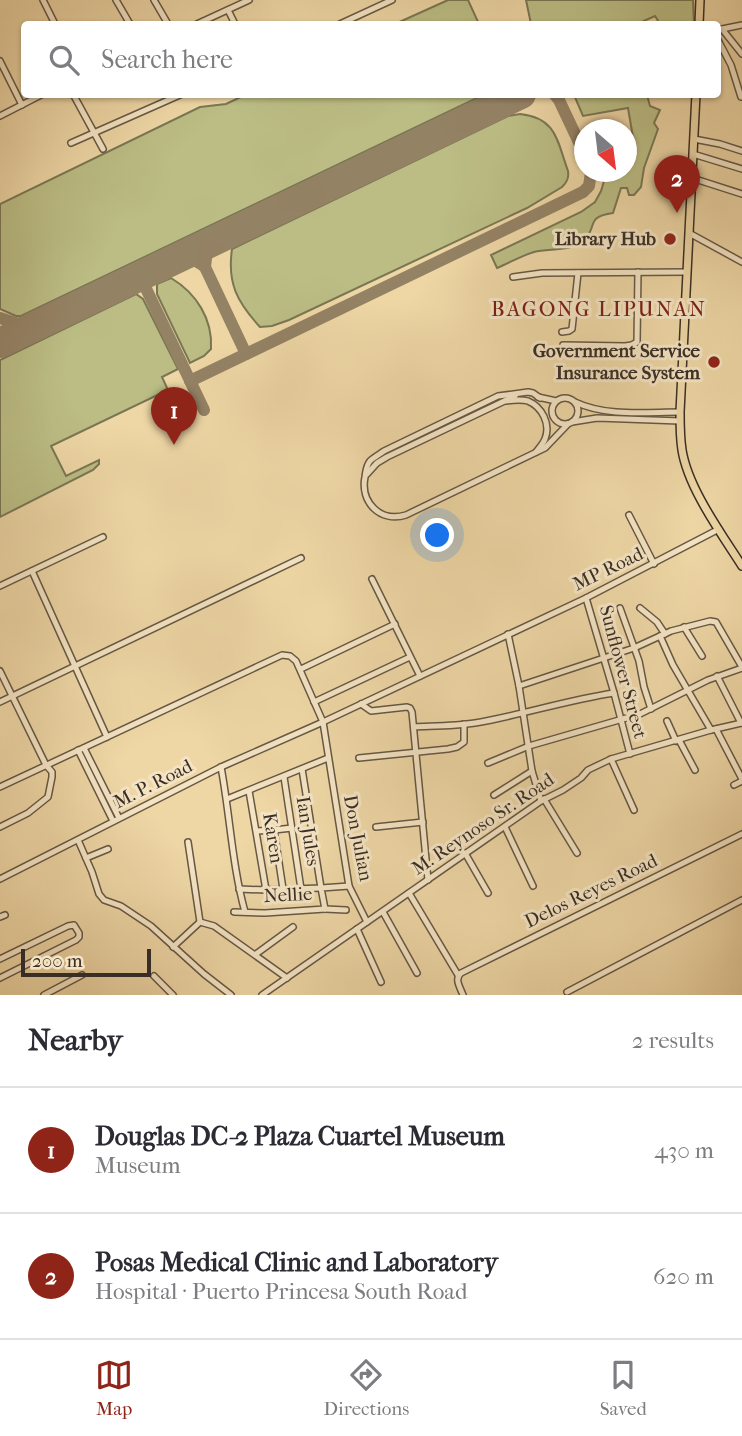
<!DOCTYPE html>
<html lang="en">
<head>
<meta charset="utf-8">
<style>
	:root { --surface:#fff; --page:#f7f7f7; --text:#2b2b33; --muted:#7c7c81; --line:#e1e1e2; --accent:#8f2418 }
	body { margin:0; font-family:"IM FELL French Canon",serif; background:var(--page); color:var(--text) }
	.compass { position:absolute; left:574px; top:119px; width:63px; height:63px; border-radius:50%; background:var(--surface); box-shadow:0 2px 5px #0004; rotate:152deg }
	.scale { position:absolute; left:21px; bottom:18px; width:130px; box-sizing:border-box; padding-left:7px; border:4px solid #392e25; border-top:0; font-size:19px; line-height:24px; white-space:nowrap; color:#392e25; -webkit-text-stroke:5px #f4e4c4; paint-order:stroke }
	.you { position:absolute; left:438px; top:536px; width:24px; height:24px; margin:-18px; border:5px solid #fff; border-radius:50%; background:#1a73e8; box-shadow:0 0 0 10px #1a73e833 }
	.badge { display:grid; place-items:center; width:46px; height:46px; border-radius:50%; background:var(--accent); color:#fff; font-size:23px; font-weight:700 }
	.pin { position:absolute; translate:-50% -58px; filter:drop-shadow(0 2px 4px #0008) }
	.pin::after { content:''; position:absolute; top:37px; width:24px; height:21px; background:inherit; clip-path:polygon(0 0,100% 0,50% 100%) }
	.list { margin:0; padding:0; list-style:none }
	h2 { display:flex; justify-content:space-between; align-items:center; height:91px; margin:0; padding:0 28px; font-size:30px }
	h2 small { font-size:23px; font-weight:400; color:var(--muted) }
	.list li { display:grid; grid-template-columns:46px 1fr auto; gap:21px; align-items:center; box-sizing:border-box; height:126px; padding:0 28px; border-top:2px solid var(--line) }
	.list b { display:block; font-size:26px; white-space:nowrap }
	.list p { margin:0; font-size:23px; white-space:nowrap; color:var(--muted) }
	.list em { font-size:23px; font-style:normal; color:var(--muted) }
	.icon { flex:none; width:38px; height:38px; fill:none; stroke:currentColor; stroke-width:2; stroke-linecap:round; stroke-linejoin:round }
	.map { position:relative; flex:none; width:742px; height:995px; overflow:hidden }
	.search { position:absolute; background:var(--surface); box-shadow:0 2px 5px #0004; left:21px; right:21px; top:21px; height:77px; display:flex; align-items:center; gap:18px; box-sizing:border-box; padding:0 24px; border-radius:7px; color:var(--muted); font-size:26px }
	.sheet { height:343px; background:var(--surface) }
	nav { display:flex; justify-content:space-around; align-items:center; box-sizing:border-box; height:98px; border-top:2px solid var(--line); background:var(--surface); font-size:19px; color:var(--muted) }
	nav a { display:grid; justify-items:center; gap:4px }
	nav .on { color:var(--accent) }
	.map>svg:first-child { display:block }
	.green { fill:#bbbd84; stroke:#7a7654; stroke-width:2 }
	.lines { fill:none; stroke-linecap:round; stroke-linejoin:round }
	.taxiway { stroke:#948265; stroke-width:12 }
	.runway { stroke:#948265; stroke-width:30 }
	.minor-casing { stroke:#665845; stroke-width:8 }
	.major-casing { stroke:#392e25; stroke-width:10 }
	.minor { stroke:#f4e4c4; stroke-width:5 }
	.major { stroke:#eed6a5; stroke-width:7 }
	.poi-dot { fill:#8f2418; stroke:#f4e4c4; stroke-width:2.5 }
	.labels { text-anchor:middle; dominant-baseline:central; stroke-width:6; stroke-linejoin:round; paint-order:stroke }
	.poi-label { font-size:19px; font-weight:bold; fill:#392e25; stroke:#f4e4c4; text-anchor:end }
	.street-label { font-size:19px; fill:#392e25; stroke:#f4e4c4 }
	.neighbourhood-label { font-size:21px; letter-spacing:2px; fill:#7a1f14; stroke:#f4e4c4 }
</style>
</head>
<body>
<div class="map">
<svg width="742" height="995" viewBox="0 0 742 995">
	<rect width="100%" height="100%" fill="#eed6a5"/>
	<filter id="stains"><feTurbulence type="fractalNoise" baseFrequency=".00286" numOctaves="4"/><feColorMatrix values="0 0 0 0 .2 0 0 0 0 .09 0 0 0 0 .02 0 0 0 .5 -.17"/></filter>
	<radialGradient id="worn" r=".72"><stop offset=".6" stop-color="#630" stop-opacity="0"/><stop offset="1" stop-color="#630" stop-opacity=".3"/></radialGradient>
	<g class="green">
		<polygon points="448,0 468,0 479,24 395,24"/>
		<polygon points="526,0 693,0 694,24 660,24 655,16 637,24 531,24"/>
		<polygon points="247,94 480,95 477,98 21,316 16,316 0,309 0,204 200,107 226,104"/>
		<path d="M574 95H647L650 106 660 110 654 123 658 129 644 168 641 187 634 195H629L627 188H621L613 213C584 217 599 227 583 241 570 252 549 248 534 252 521 256 509 263 497 268L491 255 581 212 595 202 601 191 604 181 605 172H626L627 153 635 149 628 108 583 116Z"/>
		<path d="M520 114C557 118 557 141 568 171 569 178 567 182 562 187L527 208 289 320 272 326 260 327C237 302 227 283 232 249L508 116Z"/>
		<path d="M171 278C196 293 213 319 211 349L204 356 190 363 157 294V284Z"/>
		<polygon points="136,294 143,299 178,369 162,377 168,390 51,446 66,476 99,460 99,464 93,470 0,517 0,360"/>
	</g>
	<g class="lines">
		<g class="taxiway">
			<polyline points="554,94 559,100 584,153"/>
			<polyline points="478,115 486,105 491,94"/>
			<polyline points="219,238 207,250 205,267 246,354"/>
			<path d="M177 258C188 256 196 260 205 267"/>
			<polyline points="140,276 204,410"/>
			<polyline points="0,318 31,328"/>
			<polyline points="190,381 583,192 589,186 591,172"/>
		</g>
		<polyline class="runway" points="0,343 521,94"/>
		<defs>
			<g id="minor">
				<polyline points="43,0 55,24"/>
				<polyline points="116,0 130,24"/>
				<polyline points="154,0 168,24"/>
				<polyline points="228,10 235,24"/>
				<polyline points="197,24 249,0"/>
				<polyline points="340,24 392,0"/>
				<polyline points="718,29 722,29 742,54"/>
				<polyline points="722,29 742,25"/>
				<polyline points="718,40 731,65 741,97"/>
				<polyline points="0,61 22,105"/>
				<polyline points="73,94 103,149"/>
				<polyline points="0,116 43,94"/>
				<polyline points="694,139 720,144 742,151"/>
				<polyline points="71,143 182,94"/>
				<polyline points="693,154 742,169"/>
				<polyline points="692,178 742,194"/>
				<polyline points="689,233 742,262"/>
				<polyline points="513,277 542,273 687,272"/>
				<polyline points="562,332 569,331 572,329 578,273"/>
				<polyline points="563,345 625,346 632,345 637,342 638,272"/>
				<polyline points="538,397 556,401"/>
				<circle cx="565" cy="411" r="13"/>
				<path d="M540 398 533 393 528 392 498 396 384 451C380 454 374 457 370 461 366 466 366 471 365 477 360 502 380 523 406 515L545 448 568 424"/>
				<path d="M506 401C513 400 521 399 528 401 542 407 551 424 545 439 543 444 539 448 536 452"/>
				<path d="M575 402C607 417 646 412 680 412"/>
				<polyline points="572,422 597,418 680,421"/>
				<polyline points="367,474 377,463 387,457 515,396"/>
				<polyline points="629,515 654,564"/>
				<polyline points="32,571 107,737"/>
				<polyline points="372,579 420,676"/>
				<polyline points="0,586 103,537"/>
				<polyline points="586,598 614,693 630,754"/>
				<polyline points="620,608 639,661 644,687 651,709"/>
				<polyline points="640,608 657,622 665,634"/>
				<polyline points="684,627 702,656"/>
				<polyline points="508,634 519,686 532,771 541,801"/>
				<polyline points="660,636 673,665 711,730"/>
				<polyline points="301,669 395,624"/>
				<polyline points="0,671 46,765 52,772 52,777 48,797 28,813 0,827"/>
				<polyline points="717,676 741,723"/>
				<polyline points="519,686 634,648 671,631 710,621 716,622 742,667"/>
				<polyline points="0,702 301,558"/>
				<polyline points="314,702 410,657"/>
				<polyline points="361,704 371,711 407,707 410,708 412,712 428,880"/>
				<polyline points="667,721 676,741"/>
				<path d="M414 727C434 726 455 726 475 723 522 715 567 700 614 693"/>
				<polyline points="716,729 742,779"/>
				<polyline points="679,740 695,770"/>
				<polyline points="84,748 119,818"/>
				<polyline points="78,750 113,821"/>
				<polyline points="359,758 448,749 457,747 464,742 464,724"/>
				<polyline points="611,759 634,810"/>
				<polyline points="488,763 529,746 640,714 708,680 742,668"/>
				<path d="M221 767C230 815 232 865 245 912"/>
				<polyline points="284,777 301,889"/>
				<polyline points="734,785 742,781"/>
				<polyline points="0,787 282,655 290,656 296,661 323,722 586,598 719,529"/>
				<polyline points="249,791 266,890"/>
				<polyline points="494,795 532,771"/>
				<polyline points="227,799 328,758"/>
				<polyline points="544,799 577,853"/>
				<polyline points="376,827 423,822"/>
				<polyline points="505,827 533,886"/>
				<polyline points="274,830 292,828"/>
				<polyline points="257,831 274,830 283,889"/>
				<polyline points="78,840 92,872 99,894 104,900 121,906 151,926 204,974 231,995"/>
				<polyline points="188,842 200,922 214,926 287,978"/>
				<polyline points="465,853 488,893"/>
				<polyline points="86,858 108,849"/>
				<polyline points="0,879 221,767 323,722 349,886 367,922"/>
				<polyline points="239,889 266,890 321,888 302,769"/>
				<polyline points="409,893 458,975"/>
				<polyline points="325,909 346,910"/>
				<polyline points="234,912 265,913 325,909 321,888 349,886"/>
				<polyline points="383,912 417,973"/>
				<polyline points="0,917 5,915"/>
				<polyline points="357,929 381,982"/>
				<polyline points="173,947 200,922"/>
				<polyline points="256,954 293,927"/>
				<polyline points="0,959 68,926 74,925 79,933 79,937 76,940 0,978"/>
				<polyline points="154,976 173,995"/>
				<polyline points="567,992 742,900"/>
				<polyline points="44,995 82,975"/>
				<polyline points="262,995 541,801 563,790 581,778 588,770 611,759 711,730 742,723"/>
				<path d="M463 995C460 987 454 979 461 973L742 834"/>
			</g>
			<g id="major">
				<polyline points="699,24 700,0"/>
				<path d="M696 94 680 412C680 424 680 437 682 450 688 488 721 533 742 566"/>
			</g>
		</defs>
		<use href="#minor" class="minor-casing"/>
		<use href="#major" class="major-casing"/>
		<use href="#minor" class="minor"/>
		<use href="#major" class="major"/>
	</g>
	<g class="poi-dot">
		<circle cx="670" cy="239" r="7"/>
		<circle cx="714" cy="362" r="7"/>
	</g>
	<g class="labels">
		<g class="poi-label">
			<text x="656" y="239">Library Hub</text>
			<text x="700" y="351">Government Service<tspan x="700" dy="22">Insurance System</tspan></text>
		</g>
		<g class="street-label">
			<text transform="translate(608 569) rotate(-26)">MP Road</text>
			<text transform="translate(623 672) rotate(75)">Sunflower Street</text>
			<text transform="translate(153 784) rotate(-27)">M. P. Road</text>
			<text transform="translate(483 824) rotate(-34)">M. Reynoso Sr. Road</text>
			<text transform="translate(308 831) rotate(81)">Ian Jules</text>
			<text transform="translate(273 838) rotate(81)">Karen</text>
			<text transform="translate(358 838) rotate(79)">Don Julian</text>
			<text transform="translate(591 891) rotate(-26)">Delos Reyes Road</text>
			<text transform="translate(288 895) rotate(-3)">Nellie</text>
		</g>
		<g class="neighbourhood-label">
			<text x="599" y="309">BAGONG LIPUNAN</text>
		</g>
	</g>
	<rect width="100%" height="100%" filter="url(#stains)"/>
	<rect width="100%" height="100%" fill="url(#worn)"/>
</svg>
<svg class="compass" viewBox="-18 -18 36 36"><path d="M0-13l5 13h-10z" fill="#e53935"/><path d="M0 13l5-13h-10z" fill="#7c7c81"/></svg>
<div class="scale">200 m</div>
<div class="you"></div>
<div class="pin badge" style="left:174px;top:445px">1</div>
<div class="pin badge" style="left:677px;top:213px">2</div>
<div class="search"><svg class="icon" aria-label="search" viewBox="0 0 24 24"><circle cx="10" cy="10" r="6"/><path d="M15 15l6 6"/></svg>Search here</div>
</div>
<section class="sheet">
<h2>Nearby<small>2 results</small></h2>
<ul class="list">
<li><span class="badge">1</span><div><b>Douglas DC-2 Plaza Cuartel Museum</b><p>Museum</p></div><em>430 m</em></li>
<li><span class="badge">2</span><div><b>Posas Medical Clinic and Laboratory</b><p>Hospital · Puerto Princesa South Road</p></div><em>620 m</em></li>
</ul>
</section>
<nav>
<a class="on"><svg class="icon" aria-label="map" viewBox="0 0 24 24"><path d="M3 6l6-2 6 2 6-2v14l-6 2-6-2-6 2zM9 4v14M15 6v14"/></svg>Map</a>
<a><svg class="icon" aria-label="directions" viewBox="0 0 24 24"><path d="M12 3l9 9-9 9-9-9zM9 14v-3h6M13 9l2 2-2 2"/></svg>Directions</a>
<a><svg class="icon" aria-label="saved" viewBox="0 0 24 24"><path d="M7 4h10v16l-5-4-5 4z"/></svg>Saved</a>
</nav>
</body>
</html>
